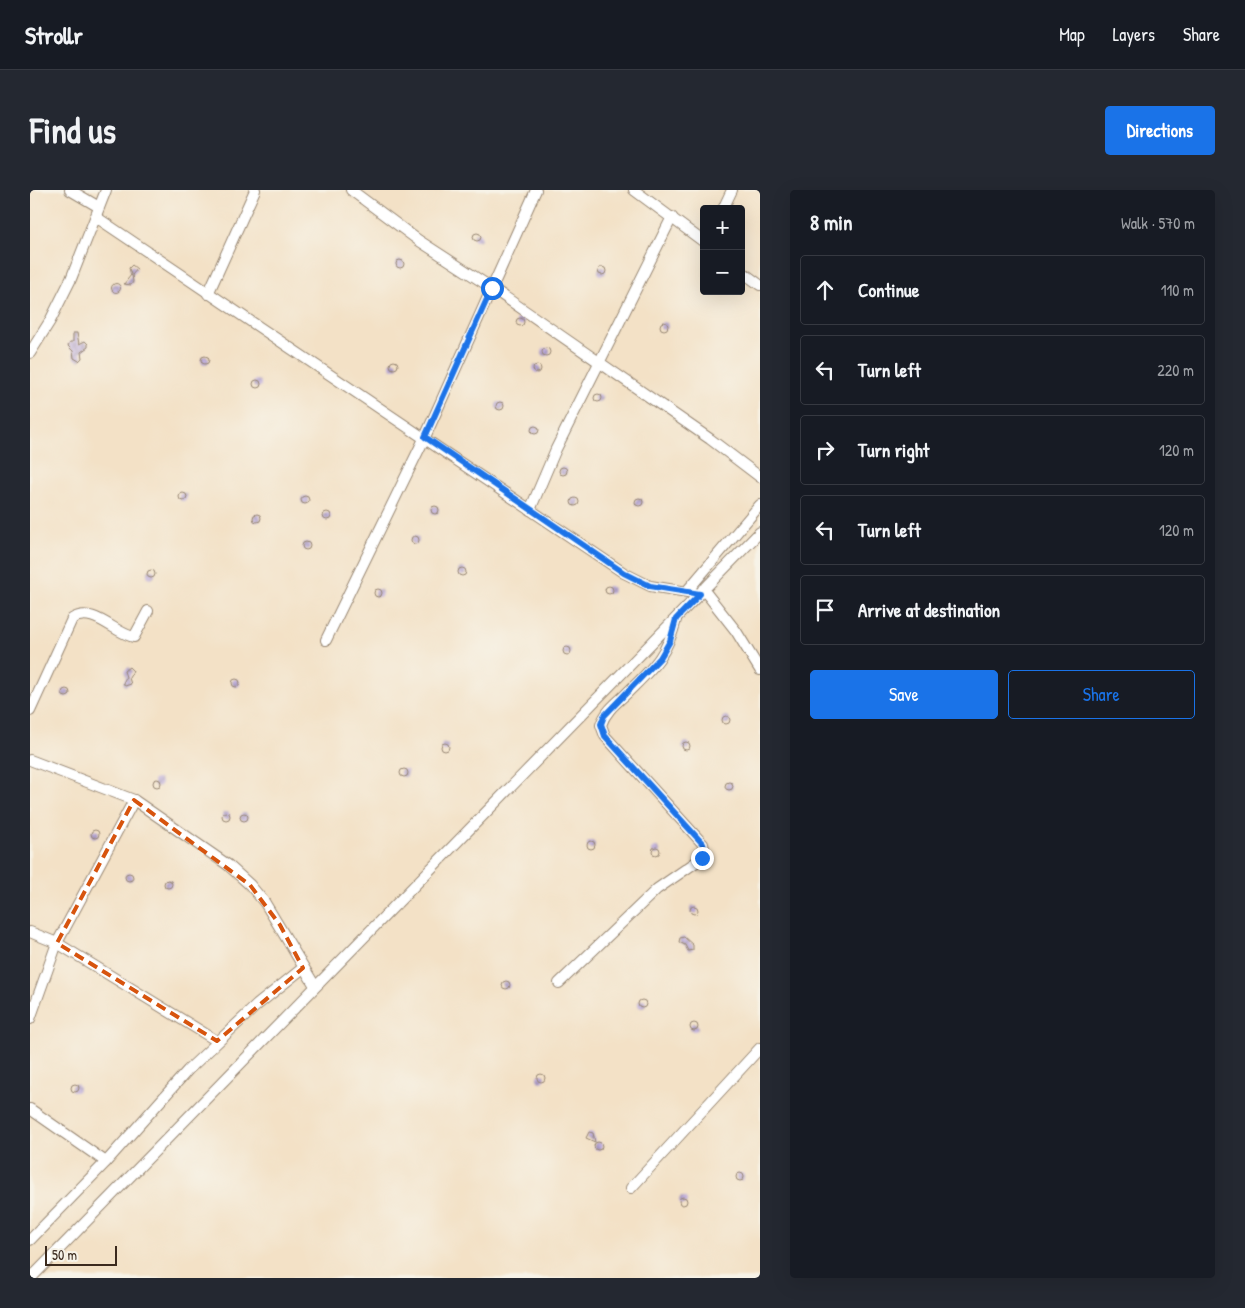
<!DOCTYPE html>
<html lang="en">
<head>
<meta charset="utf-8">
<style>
	:root { --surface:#171b24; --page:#242831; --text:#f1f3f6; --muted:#9ea1a6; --line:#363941; --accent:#1a73e8 }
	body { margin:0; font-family:"Patrick Hand",sans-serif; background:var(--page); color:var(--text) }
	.controls { position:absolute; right:15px; top:15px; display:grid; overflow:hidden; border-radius:5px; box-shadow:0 5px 20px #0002 }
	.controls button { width:45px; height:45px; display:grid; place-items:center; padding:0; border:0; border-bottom:1px solid var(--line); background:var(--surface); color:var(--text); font:25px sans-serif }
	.scale { position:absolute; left:15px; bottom:12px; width:72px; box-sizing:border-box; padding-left:5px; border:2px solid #3b2a1e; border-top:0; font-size:14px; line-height:18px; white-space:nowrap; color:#3b2a1e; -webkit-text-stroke:4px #f7f3e8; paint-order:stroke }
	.stop { position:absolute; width:15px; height:15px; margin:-11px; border:4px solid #1a73e8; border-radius:50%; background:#fff }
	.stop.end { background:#1a73e8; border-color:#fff; box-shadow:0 1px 5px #0008 }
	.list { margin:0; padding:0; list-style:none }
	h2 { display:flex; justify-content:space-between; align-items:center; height:65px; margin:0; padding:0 20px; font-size:21px }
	h2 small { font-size:16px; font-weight:400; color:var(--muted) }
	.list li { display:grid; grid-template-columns:32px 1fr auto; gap:15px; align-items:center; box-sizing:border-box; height:70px; margin:0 10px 10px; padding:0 10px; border:1px solid var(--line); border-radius:5px }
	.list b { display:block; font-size:19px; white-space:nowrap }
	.list em { font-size:16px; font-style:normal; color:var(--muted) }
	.actions { display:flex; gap:10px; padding:15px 20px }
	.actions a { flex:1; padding:11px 0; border:1px solid var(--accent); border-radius:5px; text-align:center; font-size:18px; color:var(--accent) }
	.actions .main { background:var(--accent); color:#fff }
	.icon { flex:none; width:28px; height:28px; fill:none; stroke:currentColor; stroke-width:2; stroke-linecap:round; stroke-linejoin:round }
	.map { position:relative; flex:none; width:730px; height:1088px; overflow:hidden; border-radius:5px }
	header { display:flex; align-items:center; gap:30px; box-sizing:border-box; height:70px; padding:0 25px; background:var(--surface); border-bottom:1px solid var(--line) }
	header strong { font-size:24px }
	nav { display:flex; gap:28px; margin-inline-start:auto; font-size:18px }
	.intro { display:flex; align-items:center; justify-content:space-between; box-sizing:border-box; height:120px; padding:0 30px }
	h1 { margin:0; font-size:35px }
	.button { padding:12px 22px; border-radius:5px; background:var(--accent); color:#fff; font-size:18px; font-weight:700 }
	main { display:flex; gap:30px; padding:0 30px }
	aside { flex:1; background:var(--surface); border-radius:5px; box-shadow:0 5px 20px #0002 }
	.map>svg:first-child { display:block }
	.building { fill:url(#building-cross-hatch) }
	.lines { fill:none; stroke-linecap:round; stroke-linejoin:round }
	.minor-casing { stroke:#978672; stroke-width:12 }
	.minor { stroke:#fff; stroke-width:10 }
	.route { stroke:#1a73e8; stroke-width:6 }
	.marked { fill:none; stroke:#d7540e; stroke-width:4; stroke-dasharray:10 6; stroke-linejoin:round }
</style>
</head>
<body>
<header>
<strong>Strollr</strong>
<nav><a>Map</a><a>Layers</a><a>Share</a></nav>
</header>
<div class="intro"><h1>Find us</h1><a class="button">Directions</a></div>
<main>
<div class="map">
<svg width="730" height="1088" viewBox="0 0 730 1088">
	<defs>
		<pattern id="building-cross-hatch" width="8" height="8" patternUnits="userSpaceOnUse" patternTransform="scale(1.25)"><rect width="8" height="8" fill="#bcaada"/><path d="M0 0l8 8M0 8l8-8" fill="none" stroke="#9a8bb0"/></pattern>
	</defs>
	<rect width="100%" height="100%" fill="#f7f3e8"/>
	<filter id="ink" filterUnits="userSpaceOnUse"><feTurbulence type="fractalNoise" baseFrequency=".02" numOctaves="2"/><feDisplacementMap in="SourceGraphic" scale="10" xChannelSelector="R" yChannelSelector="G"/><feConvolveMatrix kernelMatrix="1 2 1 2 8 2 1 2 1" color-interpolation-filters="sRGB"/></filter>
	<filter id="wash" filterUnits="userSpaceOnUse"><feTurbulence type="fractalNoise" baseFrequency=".0096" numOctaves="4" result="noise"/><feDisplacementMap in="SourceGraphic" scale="20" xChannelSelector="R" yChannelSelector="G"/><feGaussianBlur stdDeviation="1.12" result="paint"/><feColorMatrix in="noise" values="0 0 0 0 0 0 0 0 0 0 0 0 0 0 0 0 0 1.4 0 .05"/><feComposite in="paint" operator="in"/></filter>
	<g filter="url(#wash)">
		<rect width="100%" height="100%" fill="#f3e1c6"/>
		<g id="blocks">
			<g class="building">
				<circle cx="447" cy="47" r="4"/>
				<circle cx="370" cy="74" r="4"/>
				<polygon points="102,75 107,79 102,85 103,92 101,95 94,94 101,85 99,78"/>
				<circle cx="572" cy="81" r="4"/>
				<circle cx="86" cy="98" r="4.5"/>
				<circle cx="490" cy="132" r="4"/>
				<circle cx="634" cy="136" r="4"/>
				<polygon points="43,143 47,143 49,154 55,151 58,154 58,157 51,162 52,168 49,171 44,168 43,161 38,156 40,152 43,152"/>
				<circle cx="516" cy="162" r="4"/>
				<circle cx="175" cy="170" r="4"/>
				<circle cx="364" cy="175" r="4"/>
				<circle cx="507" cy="179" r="4"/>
				<circle cx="227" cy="194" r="4"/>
				<circle cx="568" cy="208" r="4"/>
				<circle cx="470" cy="216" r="4"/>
				<circle cx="505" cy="240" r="4"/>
				<circle cx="533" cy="281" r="4"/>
				<circle cx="153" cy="307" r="4"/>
				<circle cx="275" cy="310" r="4"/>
				<circle cx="545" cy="312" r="4"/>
				<circle cx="609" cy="312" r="4"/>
				<circle cx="405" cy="320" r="4"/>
				<circle cx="297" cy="326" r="4"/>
				<circle cx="227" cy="328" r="4"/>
				<circle cx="385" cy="350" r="4"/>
				<circle cx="276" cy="356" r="4"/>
				<circle cx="432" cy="382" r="4"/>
				<circle cx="121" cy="384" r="4"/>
				<circle cx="579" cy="400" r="4"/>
				<circle cx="348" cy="403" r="4"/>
				<circle cx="537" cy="461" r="4"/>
				<polygon points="99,477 103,481 99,488 101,494 95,496 93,493 96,487 94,481"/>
				<circle cx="206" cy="493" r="4"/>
				<circle cx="36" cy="503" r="4"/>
				<circle cx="696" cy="530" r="4"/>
				<circle cx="656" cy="556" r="4"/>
				<circle cx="415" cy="557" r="4"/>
				<circle cx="374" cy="583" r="4"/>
				<circle cx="127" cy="593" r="4"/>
				<circle cx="699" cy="596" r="4"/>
				<circle cx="196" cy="626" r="4"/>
				<circle cx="214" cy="627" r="4"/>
				<circle cx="65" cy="644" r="4"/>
				<circle cx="561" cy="655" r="4"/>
				<circle cx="626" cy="661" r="4"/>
				<circle cx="99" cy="687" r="4"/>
				<circle cx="138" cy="694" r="4"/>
				<circle cx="664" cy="720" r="4"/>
				<polygon points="654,747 663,755 663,760 658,761 655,755 649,752 650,748"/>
				<circle cx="476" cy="795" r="4"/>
				<circle cx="612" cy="814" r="4"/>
				<circle cx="664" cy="837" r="4"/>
				<circle cx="511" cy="888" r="4"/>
				<circle cx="45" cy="898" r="4"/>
				<polygon points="559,942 563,943 565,952 556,948"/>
				<circle cx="568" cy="956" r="4"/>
				<circle cx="710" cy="987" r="4"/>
				<circle cx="653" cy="1011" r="4"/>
			</g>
		</g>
	</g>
	<g filter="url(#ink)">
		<use href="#blocks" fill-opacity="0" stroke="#978672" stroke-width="1"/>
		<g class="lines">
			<defs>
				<g id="minor">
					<polyline points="40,0 69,17"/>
					<polyline points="321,0 388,50 462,98 680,249 730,287"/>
					<polyline points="604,0 674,52"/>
					<polyline points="693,19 702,0"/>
					<polyline points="66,27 594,383 620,396 670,404"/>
					<polyline points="711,81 730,95"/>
					<polyline points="178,104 225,0"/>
					<polyline points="0,163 20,131 41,89 76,0"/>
					<polyline points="500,320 526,259 642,27"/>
					<polyline points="673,399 706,441 730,480"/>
					<polyline points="657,401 730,315"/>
					<polyline points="296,450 395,247 506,0"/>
					<path d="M0 521 42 429C63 415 85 444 104 447L118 421"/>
					<polyline points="0,570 104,610 198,675 220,695 235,713 285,796"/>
					<polyline points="0,742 27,753 187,851"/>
					<path d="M529 793 627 699 672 668 675 663 673 654 575 546 571 535C575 522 585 514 595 505 622 478 636 468 646 430"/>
					<polyline points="0,829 27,753 104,610"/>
					<polyline points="0,919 76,972"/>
					<polyline points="601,998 730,858"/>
					<polyline points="0,1050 76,972 158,880 227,815 273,778"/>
					<polyline points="1,1088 730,342"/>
				</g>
			</defs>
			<use href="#minor" class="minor-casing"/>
			<use href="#minor" class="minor"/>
		</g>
	</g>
	<g class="lines" filter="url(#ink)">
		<polyline class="route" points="462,98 395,247 594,383 620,396 670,404 646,429 640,451 630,468 574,526 571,534 575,546 673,654 675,663 672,668"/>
	</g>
	<path class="marked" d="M104 610 220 695 250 735 273 778 187 851 27 753Z"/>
</svg>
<div class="controls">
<button>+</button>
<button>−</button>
</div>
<div class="scale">50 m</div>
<div class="stop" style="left:462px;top:98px"></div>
<div class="stop end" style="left:672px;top:668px"></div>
</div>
<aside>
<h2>8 min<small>Walk · 570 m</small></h2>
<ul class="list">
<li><svg class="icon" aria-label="ahead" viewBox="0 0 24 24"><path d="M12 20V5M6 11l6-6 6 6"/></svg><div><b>Continue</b></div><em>110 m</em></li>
<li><svg class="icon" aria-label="left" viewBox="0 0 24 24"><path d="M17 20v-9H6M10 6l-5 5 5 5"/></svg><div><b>Turn left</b></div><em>220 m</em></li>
<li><svg class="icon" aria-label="right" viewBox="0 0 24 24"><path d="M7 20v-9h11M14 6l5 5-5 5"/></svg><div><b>Turn right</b></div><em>120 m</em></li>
<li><svg class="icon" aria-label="left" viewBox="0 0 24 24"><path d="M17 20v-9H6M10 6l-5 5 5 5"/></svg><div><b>Turn left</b></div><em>120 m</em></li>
<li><svg class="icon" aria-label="arrive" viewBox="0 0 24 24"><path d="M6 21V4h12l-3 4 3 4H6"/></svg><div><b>Arrive at destination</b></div></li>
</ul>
<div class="actions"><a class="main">Save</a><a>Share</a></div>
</aside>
</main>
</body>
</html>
